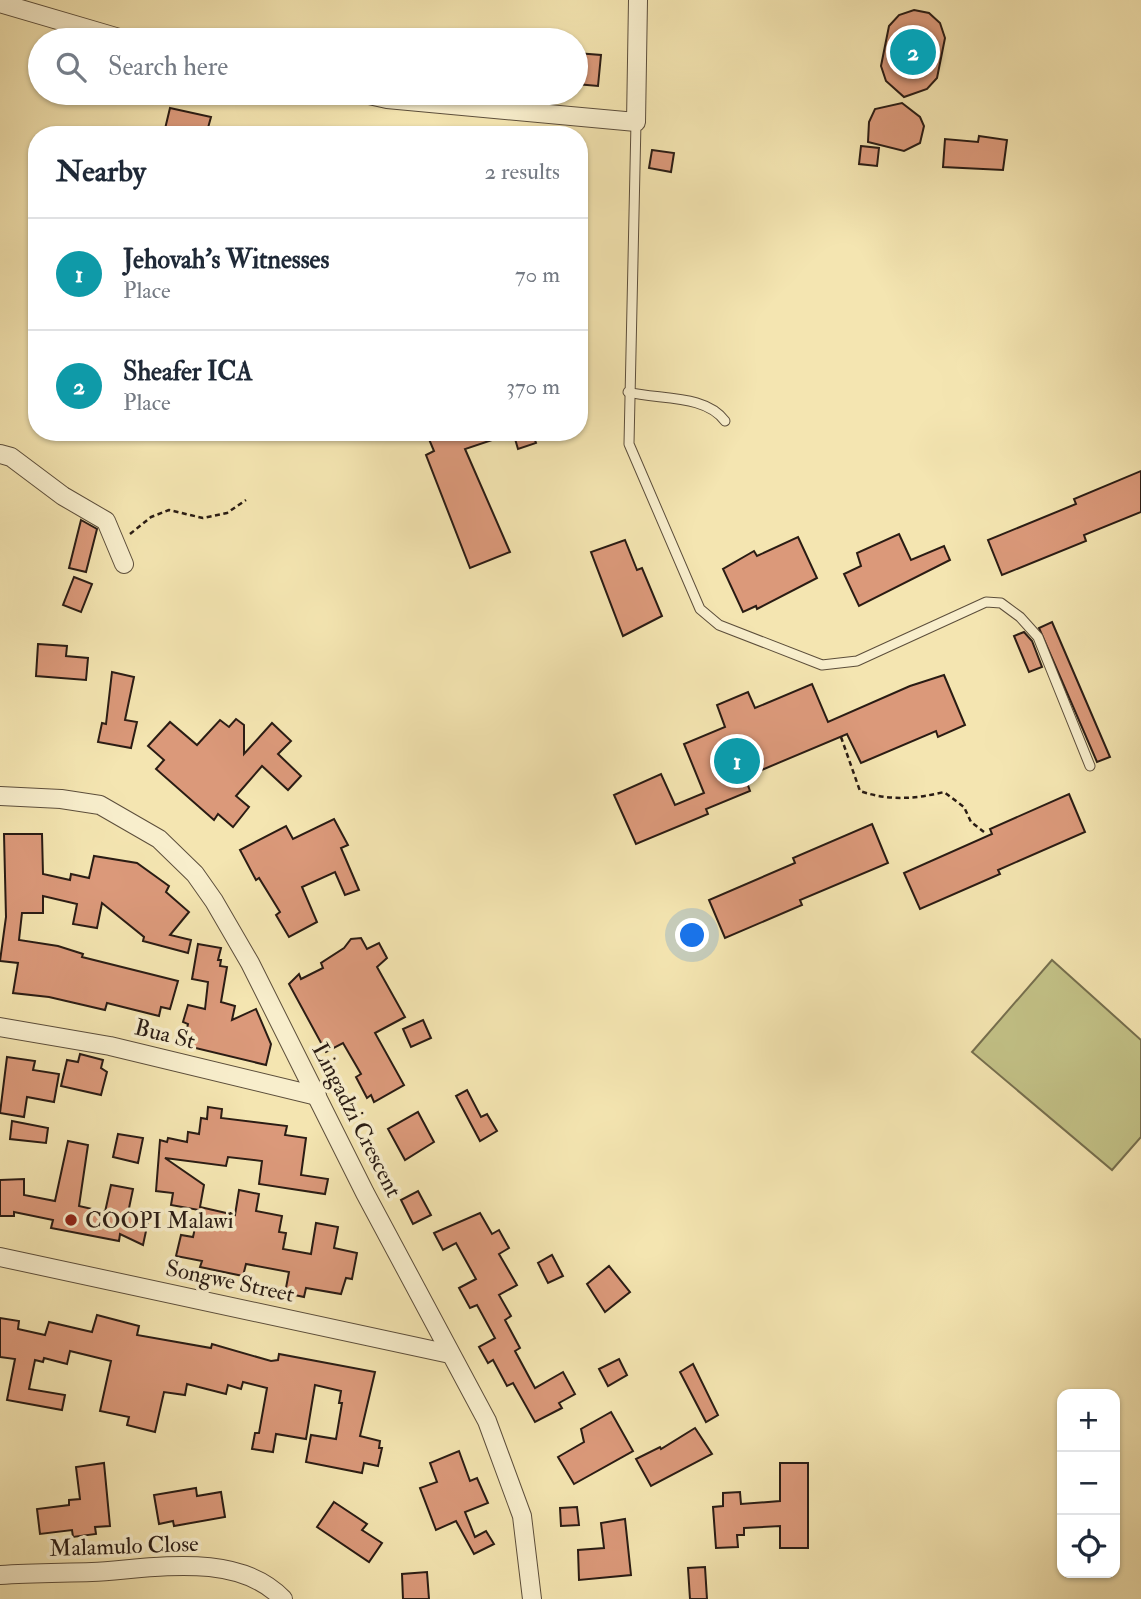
<!DOCTYPE html>
<html lang="en">
<head>
<meta charset="utf-8">
<style>
	:root { --surface:#fff; --page:#f6f6f7; --text:#1f2937; --muted:#747a83; --line:#e0e1e3; --accent:#1a73e8 }
	body { margin:0; font-family:"IM FELL Double Pica",serif; background:var(--page); color:var(--text) }
	.controls { position:absolute; right:21px; bottom:21px; display:grid; overflow:hidden; border-radius:14px; box-shadow:0 2px 5px #0004 }
	.controls button { width:63px; height:63px; display:grid; place-items:center; padding:0; border:0; border-bottom:2px solid var(--line); background:var(--surface); color:var(--text); font:35px sans-serif }
	.you { position:absolute; left:693px; top:936px; width:24px; height:24px; margin:-18px; border:5px solid #fff; border-radius:50%; background:#1a73e8; box-shadow:0 0 0 10px #1a73e833 }
	.badge { display:grid; place-items:center; width:46px; height:46px; border-radius:50%; background:var(--accent); color:#fff; font-size:23px; font-weight:700 }
	.pin { position:absolute; translate:-50% -50%; border:4px solid #fff; box-shadow:0 2px 7px #0006 }
	.list { margin:0; padding:0; list-style:none }
	h2 { display:flex; justify-content:space-between; align-items:center; height:91px; margin:0; padding:0 28px; font-size:30px }
	h2 small { font-size:23px; font-weight:400; color:var(--muted) }
	.list li { display:grid; grid-template-columns:46px 1fr auto; gap:21px; align-items:center; box-sizing:border-box; height:112px; padding:0 28px; border-top:2px solid var(--line) }
	.list b { display:block; font-size:26px; white-space:nowrap }
	.list p { margin:0; font-size:23px; white-space:nowrap; color:var(--muted) }
	.list em { font-size:23px; font-style:normal; color:var(--muted) }
	.icon { flex:none; width:38px; height:38px; fill:none; stroke:currentColor; stroke-width:2; stroke-linecap:round; stroke-linejoin:round }
	.map { position:relative; flex:none; width:1141px; height:1599px; overflow:hidden }
	.search { position:absolute; background:var(--surface); box-shadow:0 2px 5px #0004; left:28px; top:28px; width:560px; height:77px; display:flex; align-items:center; gap:18px; box-sizing:border-box; padding:0 24px; border-radius:38px; color:var(--muted); font-size:26px }
	.panel { position:absolute; background:var(--surface); box-shadow:0 2px 5px #0004; left:28px; top:126px; width:560px; height:315px; border-radius:28px }
	.map>svg:first-child { display:block }
	.green { fill:#c3c287; stroke:#766f4e; stroke-width:2 }
	.building { fill:#db997a; stroke:#2a1c14; stroke-width:2 }
	.lines { fill:none; stroke-linecap:round; stroke-linejoin:round }
	.lane-casing { stroke:#5c4e3b; stroke-width:11 }
	.street-casing { stroke:#5c4e3b; stroke-width:20 }
	.path { stroke:#2a1c14; stroke-width:2.5; stroke-dasharray:5 3.5; stroke-linecap:butt }
	.lane { stroke:#f8eecc; stroke-width:9 }
	.street { stroke:#f8eecc; stroke-width:18 }
	.poi-dot { fill:#8f2418; stroke:#f8eecc; stroke-width:2.5 }
	.labels { text-anchor:middle; dominant-baseline:central; stroke-width:7; stroke-linejoin:round; paint-order:stroke }
	.street-label { font-size:23px; fill:#2a1c14; stroke:#f8eecc }
	.poi-label { font-size:23px; fill:#2a1c14; stroke:#f8eecc; text-anchor:start }
</style>
</head>
<body>
<div class="map">
<svg width="1141" height="1599" viewBox="0 0 1141 1599">
	<rect width="100%" height="100%" fill="#f4e5b1"/>
	<filter id="stains"><feTurbulence type="fractalNoise" baseFrequency=".00286" numOctaves="4"/><feColorMatrix values="0 0 0 0 .2 0 0 0 0 .09 0 0 0 0 .02 0 0 0 .5 -.17"/></filter>
	<radialGradient id="worn" r=".72"><stop offset=".6" stop-color="#630" stop-opacity="0"/><stop offset="1" stop-color="#630" stop-opacity=".3"/></radialGradient>
	<polygon class="green" points="1052,960 1141,1040 1141,1137 1112,1170 972,1052"/>
	<g class="building">
		<polygon points="914,10 929,13 940,23 945,38 937,78 927,89 904,97 886,81 881,66 889,26 899,15"/>
		<polygon points="576,53 601,55 598,86 576,84"/>
		<polygon points="902,103 920,117 924,126 920,143 904,151 868,142 869,122 875,109"/>
		<polygon points="170,108 211,117 206,135 164,133"/>
		<polygon points="979,136 1007,140 1003,170 943,167 945,139 978,142"/>
		<polygon points="861,146 879,148 877,166 859,164"/>
		<polygon points="652,150 674,153 671,172 649,168"/>
		<polygon points="426,432 507,432 507,435 465,449 510,552 470,568 426,455 434,451"/>
		<polygon points="513,432 532,432 536,443 518,449"/>
		<polygon points="1141,471 1141,512 1084,535 1086,541 1002,575 988,540 1076,504 1074,499"/>
		<polygon points="81,520 97,529 86,572 69,568"/>
		<polygon points="899,534 911,560 944,546 950,560 859,606 844,574 861,566 857,553"/>
		<polygon points="798,537 817,578 757,609 756,606 743,612 723,569 754,551 757,556"/>
		<polygon points="625,540 637,570 642,568 662,616 623,636 591,552"/>
		<polygon points="74,577 92,584 81,612 63,605"/>
		<polygon points="1052,622 1110,757 1097,762 1039,628"/>
		<polygon points="1024,632 1032,641 1042,667 1029,672 1014,636"/>
		<polygon points="38,644 67,646 66,656 88,658 86,680 36,676"/>
		<polygon points="112,672 134,677 125,720 137,722 131,748 98,742 102,723 106,724"/>
		<polygon points="944,675 965,725 938,737 936,731 861,763 847,734 745,777 750,791 706,809 708,814 636,844 614,795 661,774 675,805 704,793 684,744 725,727 717,705 748,692 755,708 812,684 828,722 910,686"/>
		<polygon points="236,719 244,725 244,754 272,723 291,741 278,754 301,776 288,790 262,766 236,796 249,807 233,827 218,814 214,820 156,769 164,760 148,746 170,722 197,745 220,720 229,727"/>
		<polygon points="1069,794 1085,832 998,870 1000,874 920,909 904,873 992,834 990,829"/>
		<polygon points="334,819 348,845 341,848 359,890 345,895 335,872 302,887 317,922 289,937 276,915 280,912 259,878 256,880 240,850 286,826 293,839"/>
		<polygon points="872,824 888,863 800,900 802,905 725,938 709,900 795,863 793,858"/>
		<polygon points="4,834 42,834 43,874 70,880 71,874 89,878 94,856 137,863 169,886 166,892 189,912 170,935 191,940 188,953 143,941 144,937 102,903 97,928 73,924 77,904 43,896 43,913 22,913 19,940 58,946 83,954 82,957 178,981 170,1009 161,1007 159,1016 107,1003 105,1010 49,997 13,993 18,963 0,961 6,917"/>
		<polygon points="361,938 367,949 379,943 387,958 377,967 405,1017 375,1033 404,1085 374,1102 371,1095 367,1098 356,1077 361,1074 343,1043 326,1052 289,984 299,974 301,979 323,968 321,963 344,948 351,939"/>
		<polygon points="198,944 221,948 218,960 221,960 220,966 227,967 221,1002 235,1006 232,1020 256,1009 271,1044 266,1065 183,1045 188,1024 183,1022 188,1005 205,1009 208,982 192,979"/>
		<polygon points="423,1020 431,1038 411,1047 403,1029"/>
		<polygon points="80,1054 103,1060 101,1068 107,1072 101,1095 61,1086 67,1060 78,1062"/>
		<polygon points="7,1057 35,1061 33,1070 59,1074 54,1102 27,1097 24,1117 0,1113"/>
		<polygon points="467,1090 481,1117 487,1114 497,1131 480,1141 456,1096"/>
		<polygon points="208,1107 222,1109 221,1118 287,1126 285,1135 306,1138 301,1175 328,1179 325,1194 259,1184 262,1161 228,1157 226,1166 165,1158 204,1185 200,1207 235,1215 239,1190 259,1194 256,1211 282,1216 279,1232 286,1233 283,1249 311,1254 316,1223 338,1227 334,1248 357,1253 352,1279 346,1278 341,1294 306,1288 304,1297 285,1293 289,1272 246,1264 243,1276 200,1267 202,1261 176,1256 181,1235 193,1237 199,1210 171,1205 173,1193 156,1191 160,1140 167,1142 168,1138 187,1142 188,1132 199,1134 201,1118 207,1119"/>
		<polygon points="418,1112 434,1142 405,1160 388,1129"/>
		<polygon points="12,1121 48,1128 46,1143 10,1139"/>
		<polygon points="118,1134 143,1138 138,1163 113,1157"/>
		<polygon points="68,1141 88,1145 79,1206 105,1212 111,1185 133,1189 128,1213 149,1217 143,1245 120,1234 119,1241 51,1228 53,1220 14,1212 14,1216 0,1216 0,1180 24,1179 24,1195 55,1201"/>
		<polygon points="418,1191 431,1215 413,1224 401,1200"/>
		<polygon points="480,1213 492,1234 499,1230 509,1248 499,1254 517,1285 499,1295 511,1316 505,1320 520,1348 515,1351 535,1388 563,1372 575,1394 559,1403 562,1408 535,1422 513,1383 507,1386 493,1360 488,1363 479,1347 495,1338 477,1305 470,1308 459,1288 476,1279 456,1243 443,1250 434,1233"/>
		<polygon points="552,1255 563,1276 548,1283 538,1263"/>
		<polygon points="609,1266 630,1292 605,1312 587,1284"/>
		<polygon points="97,1315 139,1326 137,1335 211,1348 212,1344 271,1361 278,1360 279,1354 375,1372 360,1436 380,1441 379,1448 382,1448 378,1466 364,1463 362,1473 306,1462 311,1435 336,1439 342,1403 339,1403 341,1391 315,1385 306,1439 276,1434 273,1452 252,1449 255,1433 259,1433 267,1388 243,1382 241,1389 228,1385 226,1394 187,1384 185,1395 164,1392 155,1432 127,1425 129,1417 100,1411 111,1361 70,1351 67,1364 44,1358 43,1362 35,1360 29,1389 65,1395 62,1410 7,1400 15,1359 0,1357 0,1318 19,1321 18,1329 45,1335 49,1322 92,1332"/>
		<polygon points="619,1359 627,1375 608,1386 599,1369"/>
		<polygon points="693,1364 718,1415 706,1422 680,1372"/>
		<polygon points="611,1412 633,1451 574,1484 558,1457 584,1442 581,1429"/>
		<polygon points="695,1428 712,1454 651,1486 636,1459 660,1447 661,1449"/>
		<polygon points="459,1451 470,1481 477,1478 488,1503 465,1512 475,1537 486,1531 494,1544 474,1554 456,1521 436,1530 420,1488 437,1482 430,1463"/>
		<polygon points="104,1463 110,1526 95,1527 96,1534 73,1537 72,1530 40,1534 37,1509 69,1505 69,1500 80,1499 76,1467"/>
		<polygon points="780,1463 808,1463 808,1548 780,1548 780,1526 744,1528 744,1535 737,1535 738,1547 716,1548 713,1507 723,1506 723,1493 740,1492 741,1504 780,1501"/>
		<polygon points="196,1488 197,1496 221,1492 225,1517 174,1526 173,1521 159,1524 154,1495"/>
		<polygon points="334,1502 367,1524 362,1530 382,1543 369,1562 317,1527"/>
		<polygon points="577,1507 579,1525 561,1526 560,1508"/>
		<polygon points="625,1519 631,1575 579,1580 578,1550 604,1548 601,1523"/>
		<polygon points="705,1567 707,1599 690,1599 688,1568"/>
		<polygon points="427,1572 429,1599 403,1599 402,1574"/>
	</g>
	<g class="lines">
		<defs>
			<g id="lane">
				<polyline points="636,122 629,444 700,609 719,625 822,665 857,661 986,602 1001,603 1020,617 1038,637 1090,766"/>
				<path d="M628 392C659 400 705 394 725 421"/>
			</g>
			<g id="street">
				<polyline points="0,3 126,40"/>
				<polyline points="360,93 387,99 636,122 638,0"/>
				<polyline points="0,454 11,457 63,496 106,521 124,564"/>
				<polyline points="0,796 61,799 100,805 159,839 195,874 214,901 250,963 365,1193 487,1421 522,1516 532,1599"/>
				<polyline points="0,1027 110,1046 317,1096"/>
				<polyline points="0,1257 450,1354"/>
				<path d="M0 1575C30 1573 61 1573 92 1572 151 1569 236 1550 283 1599"/>
			</g>
		</defs>
		<use href="#lane" class="lane-casing"/>
		<use href="#street" class="street-casing"/>
		<g class="path">
			<polyline points="130,534 151,517 169,510 203,518 227,513 246,500"/>
			<path d="M841 737 860 791C889 801 915 799 944 792L964 807 971 822 984 832"/>
		</g>
		<use href="#lane" class="lane"/>
		<use href="#street" class="street"/>
	</g>
	<circle class="poi-dot" cx="71" cy="1220" r="7"/>
	<g class="labels">
		<g class="street-label">
			<text transform="translate(165 1034) rotate(14)">Bua St</text>
			<text transform="translate(357 1120) rotate(63)">Lingadzi Crescent</text>
			<text transform="translate(230 1281) rotate(12)">Songwe Street</text>
			<text transform="translate(124 1546) rotate(-2)">Malamulo Close</text>
		</g>
		<g class="poi-label">
			<text x="85" y="1220">COOPI Malawi</text>
		</g>
	</g>
	<rect width="100%" height="100%" filter="url(#stains)"/>
	<rect width="100%" height="100%" fill="url(#worn)"/>
</svg>
<div class="controls">
<button>+</button>
<button>−</button>
<button><svg class="icon" aria-label="locate" viewBox="0 0 24 24"><circle cx="12" cy="12" r="6"/><path d="M12 2v4M12 18v4M2 12h4M18 12h4"/></svg></button>
</div>
<div class="you"></div>
<div class="pin badge" style="left:737px;top:761px;background:#0f9aa8">1</div>
<div class="pin badge" style="left:913px;top:52px;background:#0f9aa8">2</div>
<div class="search"><svg class="icon" aria-label="search" viewBox="0 0 24 24"><circle cx="10" cy="10" r="6"/><path d="M15 15l6 6"/></svg>Search here</div>
<section class="panel">
<h2>Nearby<small>2 results</small></h2>
<ul class="list">
<li><span class="badge" style="background:#0f9aa8">1</span><div><b>Jehovah's Witnesses</b><p>Place</p></div><em>70 m</em></li>
<li><span class="badge" style="background:#0f9aa8">2</span><div><b>Sheafer ICA</b><p>Place</p></div><em>370 m</em></li>
</ul>
</section>
</div>
</body>
</html>
